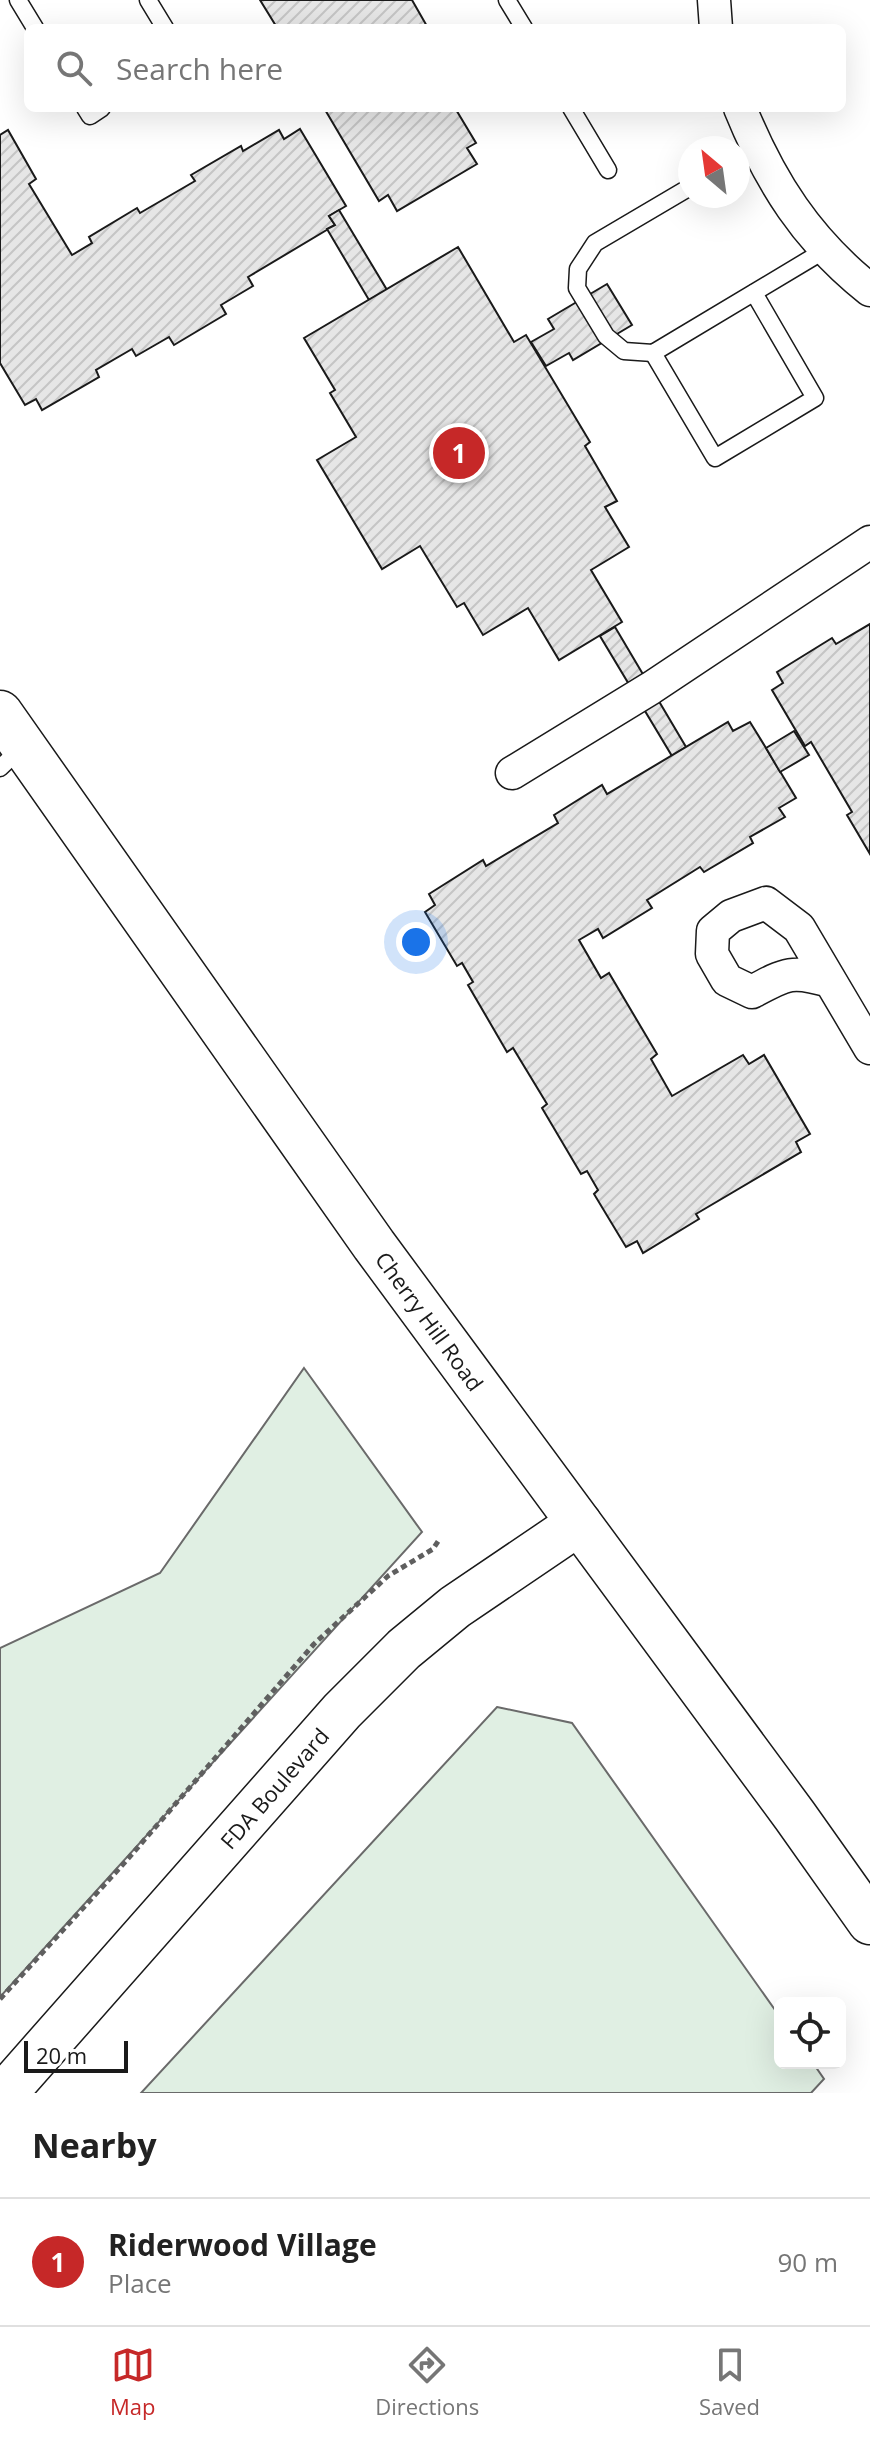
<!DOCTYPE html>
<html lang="en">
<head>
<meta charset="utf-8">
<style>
	:root { --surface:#fff; --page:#f6f6f6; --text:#222; --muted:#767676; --line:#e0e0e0; --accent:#c62828 }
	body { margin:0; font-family:"Open Sans",sans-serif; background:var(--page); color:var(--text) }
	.controls { position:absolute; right:24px; bottom:24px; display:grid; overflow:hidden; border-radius:12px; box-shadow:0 8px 32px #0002 }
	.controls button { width:72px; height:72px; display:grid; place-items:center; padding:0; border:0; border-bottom:2px solid var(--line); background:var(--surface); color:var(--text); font:40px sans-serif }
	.compass { position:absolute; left:678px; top:136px; width:72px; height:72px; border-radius:50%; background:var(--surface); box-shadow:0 8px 32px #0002; rotate:331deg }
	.scale { position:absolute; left:24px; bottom:20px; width:104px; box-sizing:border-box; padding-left:8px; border:4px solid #1a1a1a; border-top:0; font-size:22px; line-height:28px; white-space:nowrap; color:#1a1a1a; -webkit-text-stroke:6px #fff; paint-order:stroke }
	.you { position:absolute; left:416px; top:942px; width:28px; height:28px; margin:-20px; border:6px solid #fff; border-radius:50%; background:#1a73e8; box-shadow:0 0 0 12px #1a73e833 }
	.badge { display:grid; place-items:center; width:52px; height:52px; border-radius:50%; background:var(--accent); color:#fff; font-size:26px; font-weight:700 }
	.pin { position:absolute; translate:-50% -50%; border:4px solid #fff; box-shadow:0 2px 8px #0006 }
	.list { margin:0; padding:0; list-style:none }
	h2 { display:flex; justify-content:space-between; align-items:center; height:104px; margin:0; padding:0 32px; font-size:34px }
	h2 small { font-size:26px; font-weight:400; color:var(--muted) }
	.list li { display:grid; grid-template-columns:52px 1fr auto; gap:24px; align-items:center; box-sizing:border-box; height:128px; padding:0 32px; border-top:2px solid var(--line) }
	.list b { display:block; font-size:30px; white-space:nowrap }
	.list p { margin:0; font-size:26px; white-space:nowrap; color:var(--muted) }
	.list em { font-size:26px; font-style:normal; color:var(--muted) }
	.icon { flex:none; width:44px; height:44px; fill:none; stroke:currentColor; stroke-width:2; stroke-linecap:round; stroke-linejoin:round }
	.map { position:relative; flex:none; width:870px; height:2093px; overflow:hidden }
	.search { position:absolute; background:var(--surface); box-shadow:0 8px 32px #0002; left:24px; right:24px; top:24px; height:88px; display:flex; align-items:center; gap:20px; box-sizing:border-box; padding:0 28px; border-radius:12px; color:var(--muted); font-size:30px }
	.sheet { height:232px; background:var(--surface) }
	nav { display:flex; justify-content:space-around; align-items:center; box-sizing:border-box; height:112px; border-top:2px solid var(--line); background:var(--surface); font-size:22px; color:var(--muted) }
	nav a { display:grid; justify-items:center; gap:4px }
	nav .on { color:var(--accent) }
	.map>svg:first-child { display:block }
	.green { fill:#e0efe3; stroke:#6a6a6a; stroke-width:2 }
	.building { fill:url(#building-hatch); stroke:#1a1a1a; stroke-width:2 }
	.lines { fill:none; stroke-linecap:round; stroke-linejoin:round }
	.lane-casing { stroke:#1a1a1a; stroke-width:19 }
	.street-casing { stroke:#1a1a1a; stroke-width:35 }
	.secondary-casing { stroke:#1a1a1a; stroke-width:47 }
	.primary-casing { stroke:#1a1a1a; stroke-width:47 }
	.path { stroke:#5f5f5f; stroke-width:5; stroke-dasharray:6 4; stroke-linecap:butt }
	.lane { stroke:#fff; stroke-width:16 }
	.street { stroke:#fff; stroke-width:32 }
	.secondary { stroke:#fff; stroke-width:44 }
	.primary { stroke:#fff; stroke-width:44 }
	.labels { text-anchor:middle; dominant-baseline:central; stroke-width:6; stroke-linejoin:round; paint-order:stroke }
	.street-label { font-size:22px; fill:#1a1a1a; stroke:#fff }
</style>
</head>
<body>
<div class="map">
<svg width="870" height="2093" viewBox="0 0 870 2093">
	<defs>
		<pattern id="building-hatch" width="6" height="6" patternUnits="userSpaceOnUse" patternTransform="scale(2)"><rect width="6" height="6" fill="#e6e6e6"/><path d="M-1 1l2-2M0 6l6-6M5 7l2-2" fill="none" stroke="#c5c5c5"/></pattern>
	</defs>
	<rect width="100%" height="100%" fill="#fff"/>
	<g class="green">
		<polygon points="304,1368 422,1532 0,1997 0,1648 160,1573"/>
		<polygon points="497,1707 572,1723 780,2017 780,2063 813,2063 824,2079 811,2093 141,2093"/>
	</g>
	<g class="building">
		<polygon points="260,0 412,0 428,28 273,28 276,26"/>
		<polygon points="324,108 455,108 476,143 467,148 477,164 397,211 388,195 379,201"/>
		<polygon points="300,129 346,206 329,216 335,225 248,277 253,286 221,305 226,314 174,345 169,337 136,356 132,349 96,370 99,377 42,410 36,399 25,405 0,363 0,135 8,130 36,179 29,184 72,255 92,243 89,237 137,208 140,213 195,181 191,175 241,146 243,151 279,130 284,139"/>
		<polygon points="339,210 387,290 369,300 327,229 335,225 329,216"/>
		<polygon points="458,247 514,342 526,335 590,442 585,446 617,501 605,507 629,547 591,570 622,622 559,660 528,608 483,635 464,603 457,607 420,546 382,569 317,460 356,437 330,393 335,390 304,338"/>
		<polygon points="607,284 632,325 573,360 569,353 546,366 531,342 554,329 548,319"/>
		<polygon points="870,624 870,854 847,815 852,812 811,742 805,746 772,690 783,683 777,672 832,638 836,644"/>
		<polygon points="615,627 686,747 672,756 600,636"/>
		<polygon points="728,722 733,731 750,722 766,748 796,798 779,808 785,817 750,837 753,843 704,872 700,867 647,900 652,908 603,938 598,929 579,940 601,978 609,973 657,1054 651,1059 672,1096 743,1055 749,1064 764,1055 810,1134 796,1142 801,1152 696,1214 699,1219 643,1253 637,1241 626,1247 594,1194 598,1190 587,1171 581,1174 542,1108 547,1104 513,1048 507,1052 468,985 473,982 462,963 457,966 425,912 435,905 429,894 483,860 486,866 558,823 554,815 602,785 607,794"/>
		<polygon points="794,731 809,755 780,772 766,748"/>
	</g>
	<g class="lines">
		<defs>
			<g id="lane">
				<polyline points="18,0 35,28"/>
				<polyline points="148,0 165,28"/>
				<polyline points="507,0 524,28"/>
				<polyline points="85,108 90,116 102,108"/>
				<polyline points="571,108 608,170"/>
				<polyline points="738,159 756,149"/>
				<polyline points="690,187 595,243 578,269 577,288 606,336 624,351 653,353 825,250"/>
				<polyline points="653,353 715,458 815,398 754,293"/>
				<polyline points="0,768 22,747"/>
			</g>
			<g id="street">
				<polyline points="714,0 716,28"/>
				<path d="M740 108C770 182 807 240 870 290"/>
				<polyline points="512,773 651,688 870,542"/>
				<path d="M830 981C792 970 787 973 752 992L727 980 712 954 713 931 731 916 766 903 799 928 870 1048"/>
			</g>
			<polyline id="secondary" points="5,2093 342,1711 404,1649 455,1607 579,1523"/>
			<polyline id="primary" points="0,713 374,1245 795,1816 870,1922"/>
		</defs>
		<use href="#lane" class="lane-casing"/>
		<use href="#street" class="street-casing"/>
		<use href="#secondary" class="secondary-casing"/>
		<use href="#primary" class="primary-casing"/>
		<polyline class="path" points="0,1999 126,1861 314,1644 388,1576 433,1549 439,1540"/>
		<use href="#lane" class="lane"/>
		<use href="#street" class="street"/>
		<use href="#secondary" class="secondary"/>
		<use href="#primary" class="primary"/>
	</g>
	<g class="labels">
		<g class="street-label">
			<text transform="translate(430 1321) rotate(54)">Cherry Hill Road</text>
			<text transform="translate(274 1788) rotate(-49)">FDA Boulevard</text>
		</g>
	</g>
</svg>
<div class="controls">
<button><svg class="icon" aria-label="locate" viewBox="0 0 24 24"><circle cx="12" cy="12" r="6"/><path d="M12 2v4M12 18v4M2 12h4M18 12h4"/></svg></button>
</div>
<svg class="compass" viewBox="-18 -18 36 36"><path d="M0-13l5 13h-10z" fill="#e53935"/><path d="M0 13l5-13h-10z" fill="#767676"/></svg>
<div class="scale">20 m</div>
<div class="you"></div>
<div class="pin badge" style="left:459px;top:453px">1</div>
<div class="search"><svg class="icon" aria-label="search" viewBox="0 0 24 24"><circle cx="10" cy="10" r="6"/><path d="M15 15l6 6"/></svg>Search here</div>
</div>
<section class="sheet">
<h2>Nearby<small></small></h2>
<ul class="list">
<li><span class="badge">1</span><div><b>Riderwood Village</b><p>Place</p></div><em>90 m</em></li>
</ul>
</section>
<nav>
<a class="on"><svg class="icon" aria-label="map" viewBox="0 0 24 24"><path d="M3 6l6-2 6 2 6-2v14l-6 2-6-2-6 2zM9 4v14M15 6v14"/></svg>Map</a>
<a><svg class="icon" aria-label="directions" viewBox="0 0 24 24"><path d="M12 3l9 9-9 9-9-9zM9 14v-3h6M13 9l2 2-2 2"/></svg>Directions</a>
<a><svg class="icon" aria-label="saved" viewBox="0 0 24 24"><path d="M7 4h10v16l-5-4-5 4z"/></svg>Saved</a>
</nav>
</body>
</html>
